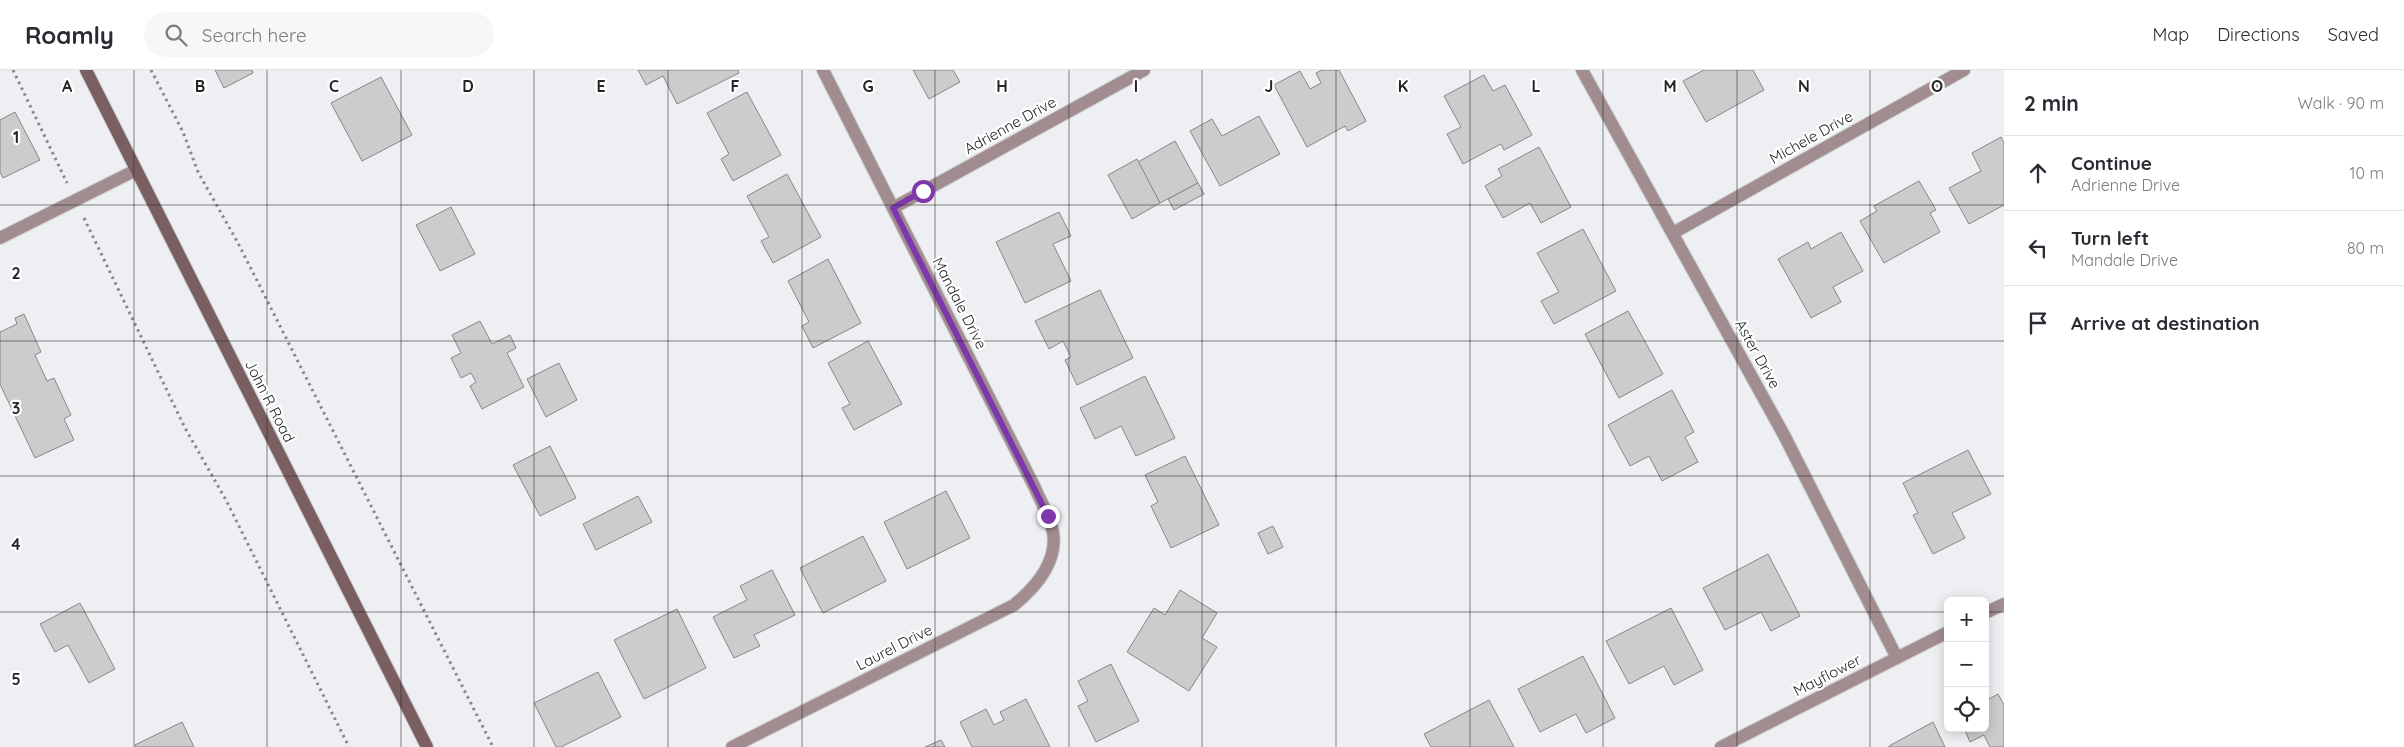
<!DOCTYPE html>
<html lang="en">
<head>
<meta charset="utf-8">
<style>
	:root { --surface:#fff; --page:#f7f7f7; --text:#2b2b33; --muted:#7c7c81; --line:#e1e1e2 }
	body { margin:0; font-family:Quicksand,sans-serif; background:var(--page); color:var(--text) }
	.controls { position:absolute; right:15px; bottom:15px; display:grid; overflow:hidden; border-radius:8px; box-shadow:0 2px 12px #0003 }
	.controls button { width:45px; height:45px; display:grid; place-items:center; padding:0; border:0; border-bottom:1px solid var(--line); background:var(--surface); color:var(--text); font:25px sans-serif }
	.stop { position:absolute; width:15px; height:15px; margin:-11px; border:4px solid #7d38ab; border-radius:50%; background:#fff }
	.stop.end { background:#7d38ab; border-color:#fff; box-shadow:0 1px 5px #0008 }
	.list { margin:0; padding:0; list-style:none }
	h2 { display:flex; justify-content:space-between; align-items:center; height:65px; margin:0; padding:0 20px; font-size:21px }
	h2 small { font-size:16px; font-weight:400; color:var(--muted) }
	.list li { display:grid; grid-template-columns:32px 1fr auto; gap:15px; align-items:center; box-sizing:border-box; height:75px; padding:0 20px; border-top:1px solid var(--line) }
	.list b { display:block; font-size:19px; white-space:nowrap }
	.list p { margin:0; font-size:16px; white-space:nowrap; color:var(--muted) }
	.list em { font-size:16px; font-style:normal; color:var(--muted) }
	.icon { flex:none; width:28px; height:28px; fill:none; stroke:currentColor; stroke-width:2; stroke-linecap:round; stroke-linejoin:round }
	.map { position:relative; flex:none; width:2004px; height:677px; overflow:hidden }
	header { display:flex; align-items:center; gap:30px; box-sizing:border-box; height:70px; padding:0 25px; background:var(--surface); border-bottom:1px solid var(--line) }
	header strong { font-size:24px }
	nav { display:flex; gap:28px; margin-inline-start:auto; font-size:18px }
	.search { width:350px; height:45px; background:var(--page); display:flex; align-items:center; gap:12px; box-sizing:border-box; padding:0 18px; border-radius:28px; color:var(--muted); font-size:19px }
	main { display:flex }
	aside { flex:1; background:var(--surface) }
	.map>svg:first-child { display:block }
	.building { fill:#cecbcd; stroke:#898688 }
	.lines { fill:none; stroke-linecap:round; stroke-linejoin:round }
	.minor-casing { stroke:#cacbcd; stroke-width:14 }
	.secondary-casing { stroke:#cacbcd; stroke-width:14 }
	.path { stroke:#87888a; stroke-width:3; stroke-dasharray:2.5 4; stroke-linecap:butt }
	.minor { stroke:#a18c8f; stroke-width:12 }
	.secondary { stroke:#7a5e62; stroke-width:12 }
	.route { stroke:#7d38ab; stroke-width:6 }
	.grid { fill:none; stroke:#242526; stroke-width:1; stroke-opacity:0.55 }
	.labels { text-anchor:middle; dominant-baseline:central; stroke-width:4.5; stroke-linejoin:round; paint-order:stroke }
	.street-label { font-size:15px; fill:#242526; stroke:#fff }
	.grid-label { font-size:16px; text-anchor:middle; font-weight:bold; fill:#242526; stroke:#fff; stroke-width:4.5; stroke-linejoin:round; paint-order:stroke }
</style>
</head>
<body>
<header>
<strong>Roamly</strong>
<div class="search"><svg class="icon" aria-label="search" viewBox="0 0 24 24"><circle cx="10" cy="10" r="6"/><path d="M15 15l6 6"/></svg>Search here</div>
<nav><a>Map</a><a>Directions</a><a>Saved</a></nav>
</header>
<main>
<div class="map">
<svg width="2004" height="677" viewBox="0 0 2004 677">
	<rect width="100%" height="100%" fill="#eeeff2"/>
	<g class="building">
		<polygon points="215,0 252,0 253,3 224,18"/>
		<polygon points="638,0 738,0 739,3 677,34 663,6 646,15"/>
		<polygon points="913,0 953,0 960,12 929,29"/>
		<polygon points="1322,0 1339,0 1366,51 1348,61 1345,56 1307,77 1274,15 1300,1 1310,19 1321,13 1316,3"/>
		<polygon points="1704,0 1753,0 1764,20 1706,52 1683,11"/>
		<polygon points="1484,5 1493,21 1505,15 1532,65 1504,80 1501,74 1463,94 1447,64 1461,57 1444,26"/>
		<polygon points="381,7 412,65 362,91 331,33"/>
		<polygon points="747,22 781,85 733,111 721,89 729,84 707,43"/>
		<polygon points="15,42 40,90 3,108 0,102 0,50"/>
		<polygon points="1259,46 1280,84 1220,116 1190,61 1212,49 1222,66"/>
		<polygon points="2001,67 2004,73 2004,135 1969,154 1949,118 1981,101 1972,83"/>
		<polygon points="1175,71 1198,113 1160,133 1138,92"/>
		<polygon points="1539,77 1571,137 1541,153 1530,133 1503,148 1485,116 1502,106 1498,99"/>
		<polygon points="1137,89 1160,133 1132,149 1108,105"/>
		<polygon points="787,104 821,167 773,193 761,171 769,167 747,126"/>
		<polygon points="1919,111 1936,140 1930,143 1940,162 1884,193 1860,151 1877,141 1874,136"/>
		<polygon points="1198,113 1204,124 1174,140 1168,129"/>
		<polygon points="451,137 475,184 440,201 416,155"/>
		<polygon points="1059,142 1071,166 1053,174 1071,211 1025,233 996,172"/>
		<polygon points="1583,159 1616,221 1554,254 1541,231 1559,222 1537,183"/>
		<polygon points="1841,162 1863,201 1833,217 1841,232 1811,248 1778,189 1808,172 1811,179"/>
		<polygon points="828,189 861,253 813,278 802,256 809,252 788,211"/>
		<polygon points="1100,220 1133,288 1077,315 1065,290 1071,287 1063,271 1049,279 1035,251"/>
		<polygon points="1628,241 1663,304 1619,328 1585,264"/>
		<polygon points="24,244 41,282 35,285 47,311 54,308 71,345 64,349 74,370 35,388 0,314 0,262 17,254 15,248"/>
		<polygon points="480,251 492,274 510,265 516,278 507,283 524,317 482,339 470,316 476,312 471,303 461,308 451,288 461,283 452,265"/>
		<polygon points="868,271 902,334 854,360 842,338 850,334 828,293"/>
		<polygon points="559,293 577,330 546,347 527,309"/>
		<polygon points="1145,306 1175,368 1136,386 1121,356 1095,369 1080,338"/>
		<polygon points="1672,320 1694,362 1685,367 1698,392 1662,411 1649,386 1630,396 1608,355"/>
		<polygon points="550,376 576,428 540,446 513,395"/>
		<polygon points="1968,380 1991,424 1952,443 1965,468 1933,484 1913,445 1918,443 1903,413"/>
		<polygon points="1185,386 1219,455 1171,478 1151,436 1158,432 1145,405"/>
		<polygon points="946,421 970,468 907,499 884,452"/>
		<polygon points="638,426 652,452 596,480 583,454"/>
		<polygon points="1273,456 1283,477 1268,484 1258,463"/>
		<polygon points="863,466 886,511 823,543 800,498"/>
		<polygon points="1768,484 1800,546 1771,561 1761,542 1725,560 1703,518"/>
		<polygon points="772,500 795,545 754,565 760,576 734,588 713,547 747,530 740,516"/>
		<polygon points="1180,520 1217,543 1202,568 1217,577 1189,621 1127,582 1154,538 1165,545"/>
		<polygon points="80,533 115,599 89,613 68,575 55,582 40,554"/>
		<polygon points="1671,538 1703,600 1674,615 1664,596 1629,614 1606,571"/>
		<polygon points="677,539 706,598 644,629 614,570"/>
		<polygon points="1583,586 1615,648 1586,663 1576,644 1540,662 1518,619"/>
		<polygon points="1111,594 1139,651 1096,672 1078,636 1088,631 1078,611"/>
		<polygon points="598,602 621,647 561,677 556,677 534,633"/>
		<polygon points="1998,624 2004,635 2004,677 1990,677 1984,665 1970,672 1964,658 1985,658 1985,631"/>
		<polygon points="1026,629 1050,677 972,677 960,652 986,639 994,655 1004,650 1000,642"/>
		<polygon points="1489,630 1514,677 1431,677 1424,664"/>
		<polygon points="182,652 194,677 136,677 135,675"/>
		<polygon points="1933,652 1945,677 1889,677 1889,676"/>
		<polygon points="941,670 945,677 925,677"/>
	</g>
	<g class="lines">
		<defs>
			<g id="minor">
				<polyline points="1582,0 1784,365 1897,588"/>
				<polyline points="893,138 1144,0"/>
				<polyline points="1673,163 1964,0"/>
				<polyline points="0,168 136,100"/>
				<polyline points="1985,543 2004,534"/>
				<path d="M732 677 1014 535C1036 517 1058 492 1053 462 1050 447 1041 432 1035 418L823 0"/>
				<polyline points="1721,677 1948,562"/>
			</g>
			<polyline id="secondary" points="86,0 427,677"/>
		</defs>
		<use href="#minor" class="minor-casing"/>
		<use href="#secondary" class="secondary-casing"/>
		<g class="path">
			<polyline points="13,0 67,113"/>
			<polyline points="151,0 183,62 198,102 238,173 493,677"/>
			<polyline points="84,148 185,358 226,430 349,677"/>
		</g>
		<use href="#minor" class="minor"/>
		<use href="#secondary" class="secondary"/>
	</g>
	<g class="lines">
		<polyline class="route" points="923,121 893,138 1048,446"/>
	</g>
	<path class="grid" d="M134 0V677M267 0V677M401 0V677M534 0V677M668 0V677M802 0V677M935 0V677M1069 0V677M1202 0V677M1336 0V677M1470 0V677M1603 0V677M1737 0V677M1870 0V677M0 135H2004M0 271H2004M0 406H2004M0 542H1948M1985 542H2004"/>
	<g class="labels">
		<g class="street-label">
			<text transform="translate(1010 55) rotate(-29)">Adrienne Drive</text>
			<text transform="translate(1811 67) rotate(-29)">Michele Drive</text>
			<text transform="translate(960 233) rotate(63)">Mandale Drive</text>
			<text transform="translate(1758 284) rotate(61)">Aster Drive</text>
			<text transform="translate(270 331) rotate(63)">John R Road</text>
			<text transform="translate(894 577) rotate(-27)">Laurel Drive</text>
			<text transform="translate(1827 605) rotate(-27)">Mayflower</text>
		</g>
	</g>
	<g class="grid-label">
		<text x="67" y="22">A</text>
		<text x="200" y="22">B</text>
		<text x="334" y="22">C</text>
		<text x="468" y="22">D</text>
		<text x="601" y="22">E</text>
		<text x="735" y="22">F</text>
		<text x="868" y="22">G</text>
		<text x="1002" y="22">H</text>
		<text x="1136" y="22">I</text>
		<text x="1269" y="22">J</text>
		<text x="1403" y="22">K</text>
		<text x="1536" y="22">L</text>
		<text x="1670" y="22">M</text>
		<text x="1804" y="22">N</text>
		<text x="1937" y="22">O</text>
		<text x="16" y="73">1</text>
		<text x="16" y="209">2</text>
		<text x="16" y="344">3</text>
		<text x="16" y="480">4</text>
		<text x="16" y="615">5</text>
	</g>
</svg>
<div class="controls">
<button>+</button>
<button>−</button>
<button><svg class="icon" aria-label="locate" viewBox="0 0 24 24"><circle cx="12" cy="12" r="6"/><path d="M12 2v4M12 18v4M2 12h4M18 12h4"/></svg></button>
</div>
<div class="stop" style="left:923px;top:121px"></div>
<div class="stop end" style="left:1048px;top:446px"></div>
</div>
<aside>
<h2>2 min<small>Walk · 90 m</small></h2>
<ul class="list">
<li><svg class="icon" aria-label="ahead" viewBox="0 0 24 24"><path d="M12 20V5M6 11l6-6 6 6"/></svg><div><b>Continue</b><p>Adrienne Drive</p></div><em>10 m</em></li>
<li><svg class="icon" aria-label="left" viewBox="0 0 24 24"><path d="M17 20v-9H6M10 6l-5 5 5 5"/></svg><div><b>Turn left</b><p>Mandale Drive</p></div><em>80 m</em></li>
<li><svg class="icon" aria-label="arrive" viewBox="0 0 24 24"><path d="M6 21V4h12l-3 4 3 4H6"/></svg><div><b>Arrive at destination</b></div></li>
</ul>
</aside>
</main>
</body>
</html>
